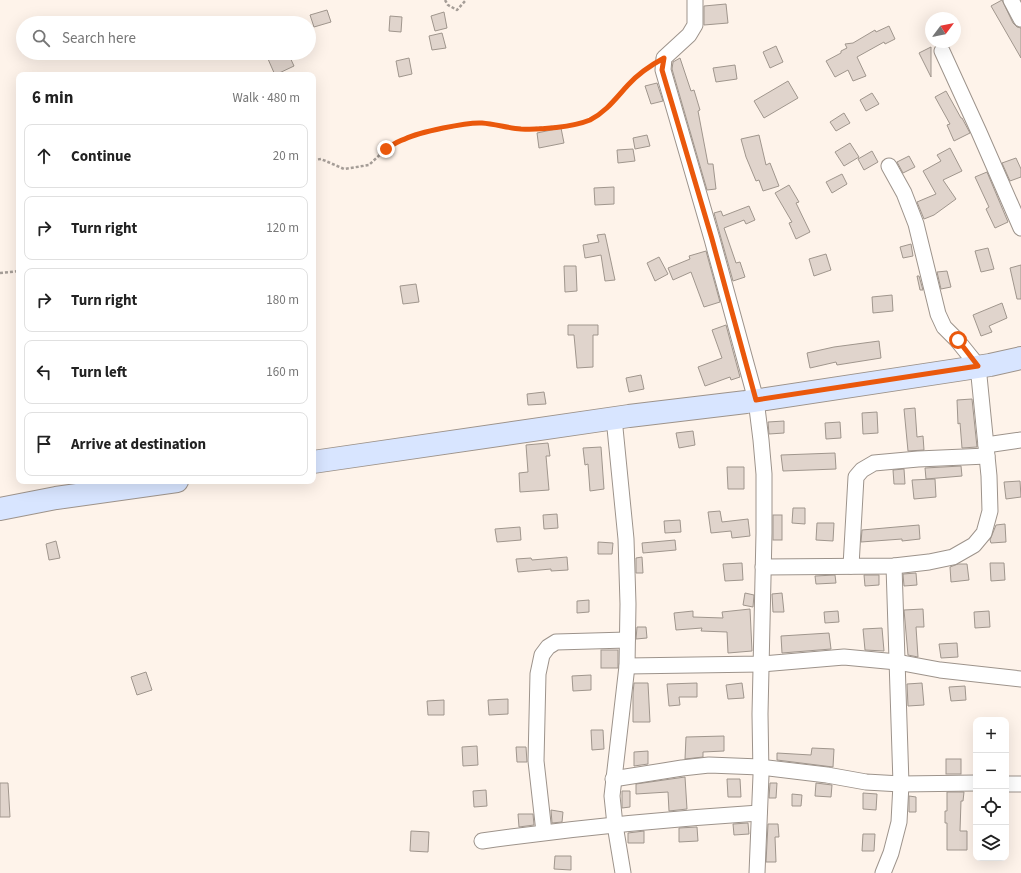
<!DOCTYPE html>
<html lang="en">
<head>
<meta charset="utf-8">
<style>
	:root { --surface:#fff; --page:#f2f2f2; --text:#222; --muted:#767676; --line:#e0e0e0 }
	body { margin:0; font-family:"Source Sans 3",sans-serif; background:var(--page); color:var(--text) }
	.controls { position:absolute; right:12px; bottom:12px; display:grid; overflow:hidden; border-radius:8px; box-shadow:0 4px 16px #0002 }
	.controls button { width:36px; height:36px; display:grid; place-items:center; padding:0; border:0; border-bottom:1px solid var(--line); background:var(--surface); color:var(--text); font:20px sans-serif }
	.compass { position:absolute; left:925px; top:12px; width:36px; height:36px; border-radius:50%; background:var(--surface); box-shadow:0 4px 16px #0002; rotate:58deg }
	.stop { position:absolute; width:12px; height:12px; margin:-9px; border:3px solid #ea580c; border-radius:50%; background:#fff }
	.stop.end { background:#ea580c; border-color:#fff; box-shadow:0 1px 4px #0008 }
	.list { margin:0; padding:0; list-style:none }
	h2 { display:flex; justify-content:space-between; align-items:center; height:52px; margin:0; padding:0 16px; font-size:17px }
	h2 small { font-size:13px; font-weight:400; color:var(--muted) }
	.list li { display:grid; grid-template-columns:26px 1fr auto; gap:12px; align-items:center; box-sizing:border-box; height:64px; margin:0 8px 8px; padding:0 8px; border:1px solid var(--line); border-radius:8px }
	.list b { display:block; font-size:15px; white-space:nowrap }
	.list em { font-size:13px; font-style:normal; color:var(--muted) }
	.icon { flex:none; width:22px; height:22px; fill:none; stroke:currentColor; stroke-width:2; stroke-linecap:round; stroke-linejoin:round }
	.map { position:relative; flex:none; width:1021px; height:873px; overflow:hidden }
	.search { position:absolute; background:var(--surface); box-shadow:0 4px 16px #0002; left:16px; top:16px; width:300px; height:44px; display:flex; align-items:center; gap:10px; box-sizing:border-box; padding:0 14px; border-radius:22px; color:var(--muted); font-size:15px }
	.panel { position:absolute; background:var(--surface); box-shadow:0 4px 16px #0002; left:16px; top:72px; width:300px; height:412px; border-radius:8px }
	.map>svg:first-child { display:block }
	.building { fill:#e0d4cc; stroke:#a0968d }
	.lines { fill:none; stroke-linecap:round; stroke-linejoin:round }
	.minor-casing { stroke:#9d938b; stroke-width:17 }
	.secondary-casing { stroke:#9d938b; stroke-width:24 }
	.path { stroke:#a59d97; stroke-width:2.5; stroke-dasharray:3 2; stroke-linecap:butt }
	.minor { stroke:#fff; stroke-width:15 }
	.secondary { stroke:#d8e5ff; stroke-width:22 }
	.route { stroke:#ea580c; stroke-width:5 }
</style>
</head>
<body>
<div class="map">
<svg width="1021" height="873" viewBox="0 0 1021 873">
	<rect width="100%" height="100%" fill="#fef3ea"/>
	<g class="building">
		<polygon points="1002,0 1013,23 1017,27 1021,28 1021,58 991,6"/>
		<polygon points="726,4 728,23 704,25 704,6"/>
		<polygon points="327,10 331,22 314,27 310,15"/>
		<polygon points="444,12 447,28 435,31 431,16"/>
		<polygon points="390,16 402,17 401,32 389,31"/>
		<polygon points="889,26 895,39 885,44 884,42 857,57 866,76 853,81 848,70 835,77 826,61 841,53 841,51 847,48 845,44 853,43 875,30 876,32"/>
		<polygon points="442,33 446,48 432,50 429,36"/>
		<polygon points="776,46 783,62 770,68 763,52"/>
		<polygon points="931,47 931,77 919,53"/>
		<polygon points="283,53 288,53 294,66 275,75 268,59"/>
		<polygon points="409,58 412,74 399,77 396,61"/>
		<polygon points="680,58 691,91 694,90 700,110 698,111 708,164 713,164 716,189 707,190 672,69 673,62"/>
		<polygon points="735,65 737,79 716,82 713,68"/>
		<polygon points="788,81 798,98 764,118 754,101"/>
		<polygon points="657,83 663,101 651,104 645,86"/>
		<polygon points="946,91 961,118 962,118 970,133 954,141 947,125 950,124 935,97"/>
		<polygon points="872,93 879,104 866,111 860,100"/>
		<polygon points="844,113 850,123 836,131 830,122"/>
		<polygon points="561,128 564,143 539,148 537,133"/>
		<polygon points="647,135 650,146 635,149 633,138"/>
		<polygon points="759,135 766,165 770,163 779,186 763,191 759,180 756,181 746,157 741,139"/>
		<polygon points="850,143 859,157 844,166 835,152"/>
		<polygon points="950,148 962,171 943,180 956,199 934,215 924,219 917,202 936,194 923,171 941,161 937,155"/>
		<polygon points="633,149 635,161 618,163 617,150"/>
		<polygon points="872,151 878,162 864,170 858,159"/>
		<polygon points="909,156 915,167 903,173 897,162"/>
		<polygon points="1016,158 1021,169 1021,177 1010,181 1002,163"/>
		<polygon points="987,172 1008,222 995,228 986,209 989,207 975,177"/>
		<polygon points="842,174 847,184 832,193 826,182"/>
		<polygon points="789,185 799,202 796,203 810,232 796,239 789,223 792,222 775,193"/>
		<polygon points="614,187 614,204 595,205 594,188"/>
		<polygon points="749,206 755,220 746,224 744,220 724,228 736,263 740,262 745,277 733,281 714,213 721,211 723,216"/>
		<polygon points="605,234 615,280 605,281 601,255 585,258 583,245 599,242 597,235"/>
		<polygon points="911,244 913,256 903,258 900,247"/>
		<polygon points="988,248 994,269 981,272 975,251"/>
		<polygon points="706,251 720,302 704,307 691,272 673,280 668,268 690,259 689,256"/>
		<polygon points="826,254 831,270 814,276 809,259"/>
		<polygon points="659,257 668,274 655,281 647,263"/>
		<polygon points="1021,265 1021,299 1017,299 1010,268"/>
		<polygon points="564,266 576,266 577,291 565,292"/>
		<polygon points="947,271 951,287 941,289 937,272"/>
		<polygon points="917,276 919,276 923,290 920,290"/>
		<polygon points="416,284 419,302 403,304 400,286"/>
		<polygon points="892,295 893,311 873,313 872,297"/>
		<polygon points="1002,303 1007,318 989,326 992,332 981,336 973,315"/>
		<polygon points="568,325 598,325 598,335 593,335 593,367 577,368 574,335 568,335"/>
		<polygon points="726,325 740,377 731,380 730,377 705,386 698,367 722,358 712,330"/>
		<polygon points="879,341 881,358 837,365 836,362 810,368 807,353 834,347"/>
		<polygon points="641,375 644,389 629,392 626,378"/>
		<polygon points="544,392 546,404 528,405 527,394"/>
		<polygon points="972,399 977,447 962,448 960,423 958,424 957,400"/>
		<polygon points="915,408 917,437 923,436 924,450 908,451 904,409"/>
		<polygon points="877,412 878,433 863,434 862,413"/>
		<polygon points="784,421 784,433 769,434 768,422"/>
		<polygon points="840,422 841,438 826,439 825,423"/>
		<polygon points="693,431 695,445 679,448 676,433"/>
		<polygon points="548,443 550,456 546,456 549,490 520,492 519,473 528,472 526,445"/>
		<polygon points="601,447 604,489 590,491 588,464 585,465 583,448"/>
		<polygon points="835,453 836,469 783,471 781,455"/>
		<polygon points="961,466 962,476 926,479 925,468"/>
		<polygon points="727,467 744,467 744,489 728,489"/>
		<polygon points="904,469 905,484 894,484 893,470"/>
		<polygon points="935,479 936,497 914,499 912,480"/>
		<polygon points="1020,481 1021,497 1006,499 1004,482"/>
		<polygon points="793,508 805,508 805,524 792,523"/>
		<polygon points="720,511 722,522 748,519 750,536 732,538 731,531 711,533 708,512"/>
		<polygon points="557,514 558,528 544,529 543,515"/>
		<rect x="773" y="515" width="9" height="25"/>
		<polygon points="680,520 681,532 665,533 664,521"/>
		<polygon points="817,523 834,523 833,541 816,540"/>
		<polygon points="1005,524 1006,542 991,543 990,540 996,525"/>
		<polygon points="919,525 920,539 902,541 902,539 861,542 862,530"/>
		<polygon points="520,527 521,540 497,542 495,529"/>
		<polygon points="675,540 676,550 643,553 642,543"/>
		<polygon points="56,541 60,558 49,560 46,544"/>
		<polygon points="598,542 613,543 612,554 598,554"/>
		<polygon points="567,557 568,570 551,571 551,569 518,572 516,559 531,558 532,560"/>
		<polygon points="642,557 643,573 636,573 636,558"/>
		<polygon points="742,563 743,580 725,581 723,564"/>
		<polygon points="990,563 1004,563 1005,580 991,581"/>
		<polygon points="958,564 967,564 969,580 951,582 950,567"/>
		<polygon points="916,573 917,585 904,586 903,574"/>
		<polygon points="835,575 836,583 816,584 815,576"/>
		<polygon points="864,575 879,575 879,585 865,586"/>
		<polygon points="745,593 754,595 753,607 743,605"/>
		<polygon points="782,593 784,612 773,612 772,594"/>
		<polygon points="589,600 589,612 577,613 577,601"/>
		<polygon points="750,609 752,651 728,653 727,632 701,631 702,628 676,630 674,613 693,611 693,617 723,618 722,612"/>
		<polygon points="923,609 924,627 916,627 918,657 908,655 904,610"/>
		<polygon points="838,611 839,622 825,623 824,612"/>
		<polygon points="989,611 990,627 975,628 974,612"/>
		<polygon points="637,627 646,627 647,638 636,639"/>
		<polygon points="882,628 884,651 865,650 863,629"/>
		<polygon points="829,633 831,649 782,653 781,636"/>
		<polygon points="957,643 958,657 941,658 939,644"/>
		<rect x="601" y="650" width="17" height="18"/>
		<polygon points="146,672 152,690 137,695 131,677"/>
		<polygon points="591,675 591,690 573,691 572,676"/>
		<polygon points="634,683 648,683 650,722 633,722 633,693"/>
		<polygon points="697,683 697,697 679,697 680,705 669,706 667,684"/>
		<polygon points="742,683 744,698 728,699 726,685"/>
		<polygon points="922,683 924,705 908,706 907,684"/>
		<polygon points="965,686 966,700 951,701 949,687"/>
		<polygon points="508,699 508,714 489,715 488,700"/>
		<polygon points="444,700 444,715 428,715 427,701"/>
		<polygon points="591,730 603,730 604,749 592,750"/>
		<polygon points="724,736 724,751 703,752 703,757 685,759 686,737"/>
		<polygon points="477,746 478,765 463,766 462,747"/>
		<polygon points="516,747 526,747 527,762 517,762"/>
		<polygon points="812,748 834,749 833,767 777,760 777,753 811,755"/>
		<polygon points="648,751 648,764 634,766 634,752"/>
		<rect x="946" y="759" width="15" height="15"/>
		<polygon points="685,777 687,809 669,811 668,792 636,794 636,784"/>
		<polygon points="727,779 740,779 741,797 728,797"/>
		<polygon points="0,783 8,783 10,817 0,817"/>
		<polygon points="770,783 777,783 776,798 769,798"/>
		<polygon points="816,783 832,785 831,797 815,796"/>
		<polygon points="486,790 487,806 474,807 473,791"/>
		<polygon points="622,791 630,791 630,807 622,808"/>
		<polygon points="947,792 964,792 963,801 961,801 960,831 967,831 967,850 947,850 947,823 945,823 945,811 947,811"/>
		<polygon points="863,793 877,794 876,810 863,809"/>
		<polygon points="792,794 802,795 801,806 792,806"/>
		<polygon points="909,796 916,797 916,812 909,812"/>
		<polygon points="551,810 563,812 562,822 552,823"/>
		<polygon points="518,814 533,814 534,825 519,827"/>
		<polygon points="748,823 749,834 734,835 733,824"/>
		<polygon points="768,824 778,824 779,837 775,837 776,862 766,862"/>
		<polygon points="697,827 698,841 679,842 679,828"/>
		<polygon points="411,831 429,832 428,852 410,851"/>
		<polygon points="644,831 644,843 628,843 628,833"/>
		<polygon points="863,834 875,834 874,851 862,851"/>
		<polygon points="555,856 571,856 571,870 554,869"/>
	</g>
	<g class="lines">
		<defs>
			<g id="minor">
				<polyline points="695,0 695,25 689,35 664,58 663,70 712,239 756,400 761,440 764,474 764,533 760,714 761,775 757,873"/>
				<polyline points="1011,0 1021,19"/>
				<polyline points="942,51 979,132 1021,228"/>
				<polyline points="614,418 626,539 628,604 627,666 612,796 615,825 623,873"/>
				<polyline points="986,445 1021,440"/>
				<polyline points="851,566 856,477 862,470 874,463 918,459 987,456"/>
				<polyline points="763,567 894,566 929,562 953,557 974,545 984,533 990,511 989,476 978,366 957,340 944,327 938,314 916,224 904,193 889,166"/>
				<polyline points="627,666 761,664 844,657 897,662 940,670 1021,679"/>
				<polyline points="613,779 682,768 709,765 760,767 827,775 866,782 901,784 976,783"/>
				<polyline points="1006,784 1021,784"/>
				<polyline points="544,832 536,761 538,674 542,655 548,647 556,642 627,640"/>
				<path d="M482 841C574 828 666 819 759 813"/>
				<polyline points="883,873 891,853 899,822 901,784 894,566"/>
			</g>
			<g id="secondary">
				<polyline points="313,462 629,416 746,402 990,365 1021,358"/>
				<polyline points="0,509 56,498 177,481"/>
			</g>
		</defs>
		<use href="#minor" class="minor-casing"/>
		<use href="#secondary" class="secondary-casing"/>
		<g class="path">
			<polyline points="445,0 448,5 457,10 466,0"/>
			<polyline points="313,160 321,159 344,169 369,165 386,149 406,138 437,130 466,124 481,123 522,129 567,126 590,120 608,108 629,84 650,66"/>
			<polyline points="0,273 19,271"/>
		</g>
		<use href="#minor" class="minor"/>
		<use href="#secondary" class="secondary"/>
	</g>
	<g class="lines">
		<path class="route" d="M386 149C392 145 398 141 405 139 419 132 467 122 482 123 495 124 508 128 521 129 540 130 573 127 590 120 606 112 616 98 628 85 638 74 651 65 664 58L662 70 712 239 756 400 978 366 958 340"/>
	</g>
</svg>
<div class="controls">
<button>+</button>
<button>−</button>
<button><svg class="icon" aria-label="locate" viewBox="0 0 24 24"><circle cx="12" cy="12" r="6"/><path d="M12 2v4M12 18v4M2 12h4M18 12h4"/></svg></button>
<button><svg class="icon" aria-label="layers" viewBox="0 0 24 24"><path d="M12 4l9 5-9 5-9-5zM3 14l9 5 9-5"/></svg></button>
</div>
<svg class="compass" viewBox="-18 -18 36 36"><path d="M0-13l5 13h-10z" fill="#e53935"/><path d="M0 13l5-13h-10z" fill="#767676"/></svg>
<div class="stop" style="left:958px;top:340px"></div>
<div class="stop end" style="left:386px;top:149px"></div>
<div class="search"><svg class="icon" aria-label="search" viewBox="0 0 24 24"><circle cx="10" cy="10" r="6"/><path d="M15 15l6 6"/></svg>Search here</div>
<section class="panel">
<h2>6 min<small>Walk · 480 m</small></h2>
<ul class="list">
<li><svg class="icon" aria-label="ahead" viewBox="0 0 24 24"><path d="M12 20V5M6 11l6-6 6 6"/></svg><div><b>Continue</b></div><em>20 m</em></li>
<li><svg class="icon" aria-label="right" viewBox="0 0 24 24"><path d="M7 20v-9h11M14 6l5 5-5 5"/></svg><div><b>Turn right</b></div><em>120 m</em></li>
<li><svg class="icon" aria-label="right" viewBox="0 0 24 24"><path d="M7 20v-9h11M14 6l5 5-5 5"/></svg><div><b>Turn right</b></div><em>180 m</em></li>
<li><svg class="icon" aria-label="left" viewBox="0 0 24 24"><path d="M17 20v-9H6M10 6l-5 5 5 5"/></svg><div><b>Turn left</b></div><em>160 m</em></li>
<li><svg class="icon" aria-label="arrive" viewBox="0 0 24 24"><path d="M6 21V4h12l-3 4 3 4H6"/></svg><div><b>Arrive at destination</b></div></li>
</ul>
</section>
</div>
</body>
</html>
